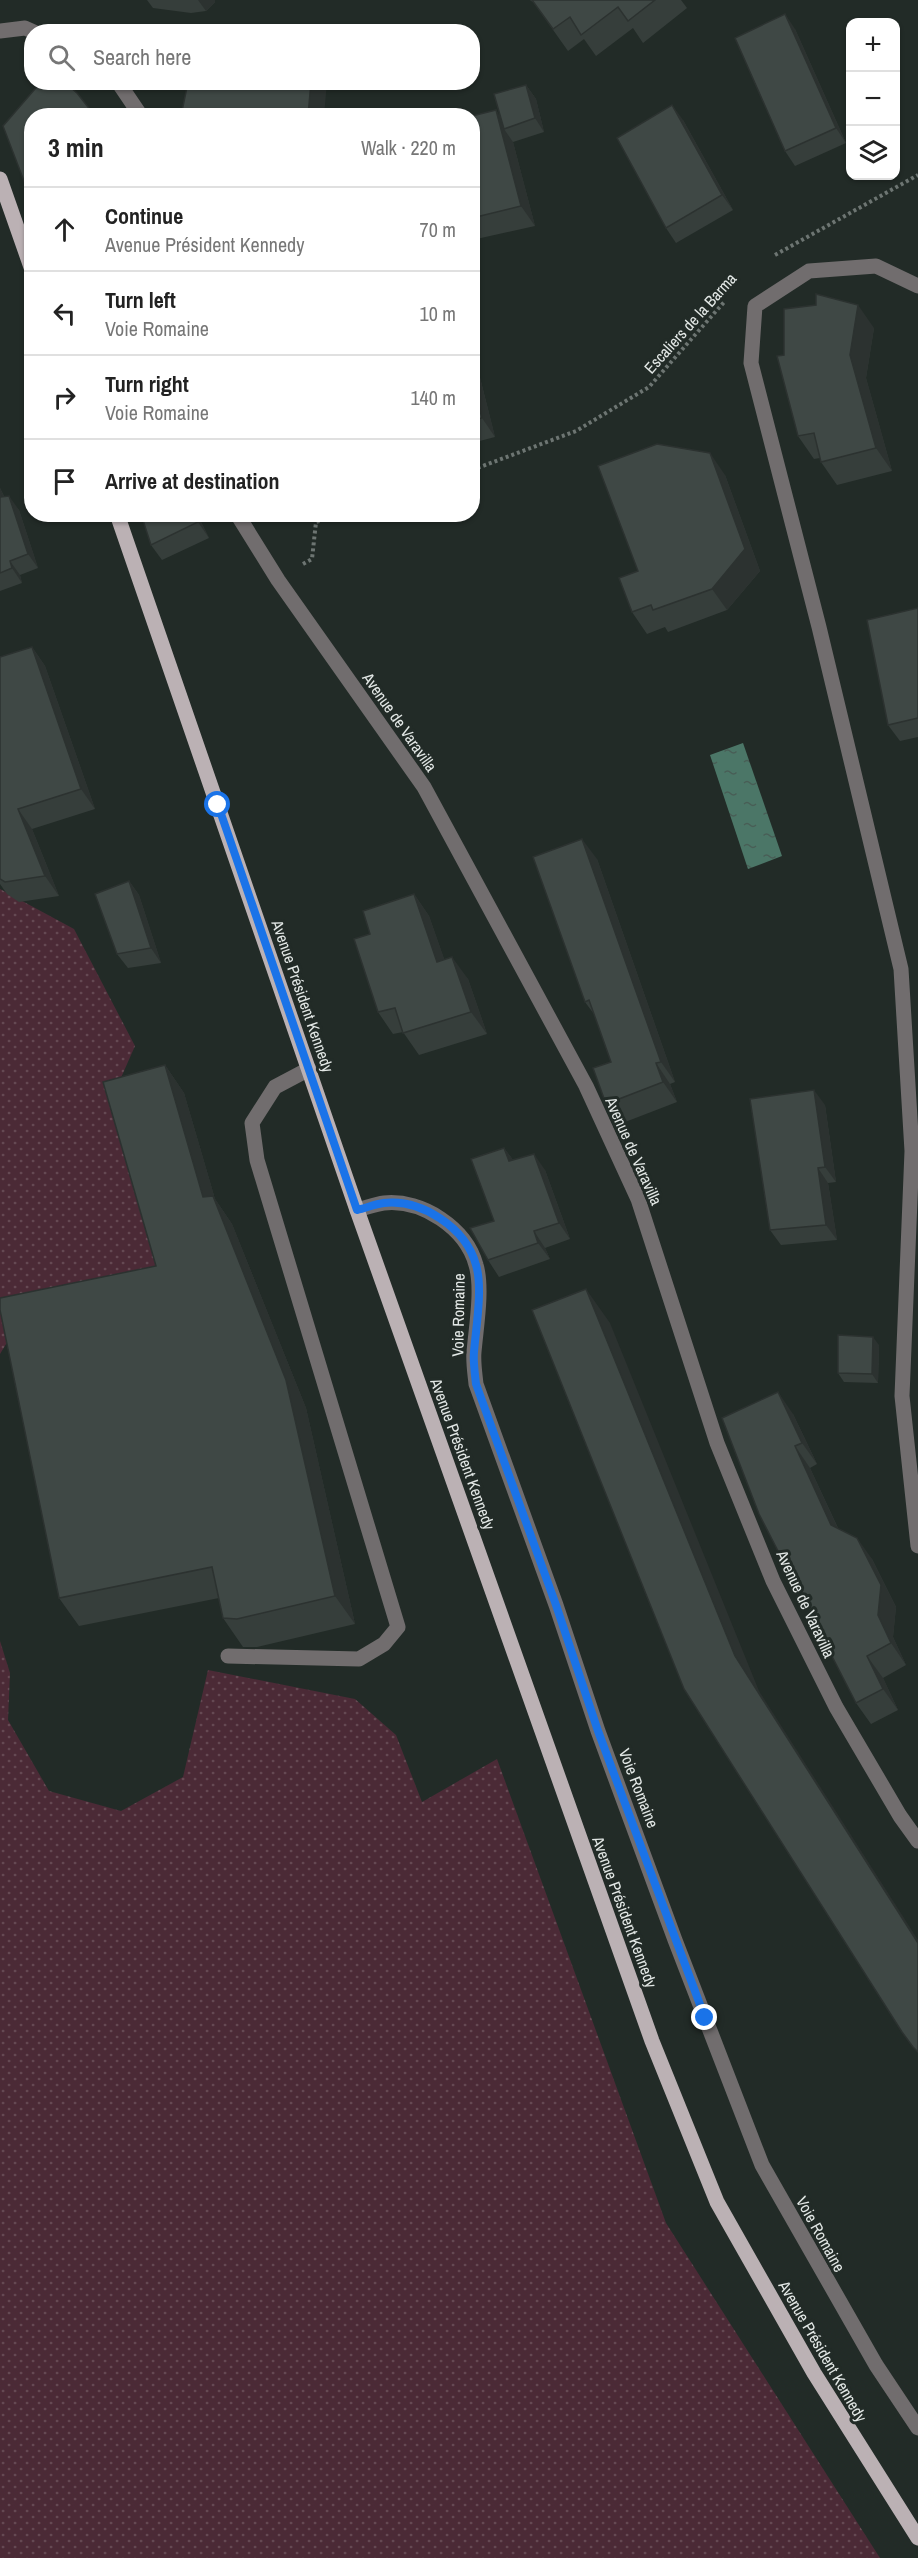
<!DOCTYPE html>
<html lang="en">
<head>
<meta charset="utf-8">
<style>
	:root { --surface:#fff; --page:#f2f2f2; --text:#222; --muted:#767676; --line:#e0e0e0 }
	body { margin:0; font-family:"Archivo Narrow",sans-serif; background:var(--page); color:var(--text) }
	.controls { position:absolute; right:18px; top:18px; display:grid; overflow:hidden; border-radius:12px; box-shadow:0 2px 4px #0004 }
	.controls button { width:54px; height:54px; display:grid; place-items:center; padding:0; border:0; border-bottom:2px solid var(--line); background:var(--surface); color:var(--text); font:30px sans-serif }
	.stop { position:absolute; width:18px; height:18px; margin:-14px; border:4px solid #1a73e8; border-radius:50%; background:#fff }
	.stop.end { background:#1a73e8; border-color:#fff; box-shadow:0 2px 6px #0008 }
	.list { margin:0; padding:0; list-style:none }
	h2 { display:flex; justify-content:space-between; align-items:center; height:78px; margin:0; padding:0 24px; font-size:26px }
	h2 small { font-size:20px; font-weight:400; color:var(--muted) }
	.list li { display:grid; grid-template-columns:39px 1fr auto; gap:18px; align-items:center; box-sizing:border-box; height:84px; padding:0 24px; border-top:2px solid var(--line) }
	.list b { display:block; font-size:22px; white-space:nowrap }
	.list p { margin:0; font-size:20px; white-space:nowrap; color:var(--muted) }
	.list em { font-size:20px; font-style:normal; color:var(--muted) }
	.icon { flex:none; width:33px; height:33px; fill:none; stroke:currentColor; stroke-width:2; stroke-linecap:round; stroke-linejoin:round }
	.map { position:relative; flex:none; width:918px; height:2558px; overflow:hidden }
	.search { position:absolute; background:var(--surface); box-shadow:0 2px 4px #0004; left:24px; top:24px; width:456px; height:66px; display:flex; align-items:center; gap:15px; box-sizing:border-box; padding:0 21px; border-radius:24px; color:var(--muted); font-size:22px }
	.panel { position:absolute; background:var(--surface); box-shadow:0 2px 4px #0004; left:24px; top:108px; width:456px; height:414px; border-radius:24px }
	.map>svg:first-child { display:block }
	.grass { fill:url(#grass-dots) }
	.water { fill:url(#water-ripples) }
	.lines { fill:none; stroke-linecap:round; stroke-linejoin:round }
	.path { stroke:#6d7572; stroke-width:4; stroke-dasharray:3 3; stroke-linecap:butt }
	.minor { stroke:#716d6e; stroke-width:15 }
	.major { stroke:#bbb1b4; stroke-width:15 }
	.wall { fill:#363e3b }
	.shaded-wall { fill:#2c3230 }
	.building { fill:#3f4845; stroke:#2c3230; stroke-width:1.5 }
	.route { stroke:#1a73e8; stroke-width:8 }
	.labels { text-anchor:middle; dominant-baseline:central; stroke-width:6; stroke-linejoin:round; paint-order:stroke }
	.street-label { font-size:16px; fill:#e3e8e6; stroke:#222b27 }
</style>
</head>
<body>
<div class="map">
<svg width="918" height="2558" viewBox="0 0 918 2558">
	<defs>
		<pattern id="grass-dots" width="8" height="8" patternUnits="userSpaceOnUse" patternTransform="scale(1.5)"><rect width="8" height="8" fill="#4b2a36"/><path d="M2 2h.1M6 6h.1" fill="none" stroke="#654953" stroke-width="1.8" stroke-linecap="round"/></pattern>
		<pattern id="water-ripples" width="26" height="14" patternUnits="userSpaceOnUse" patternTransform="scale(1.5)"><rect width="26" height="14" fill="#4b7667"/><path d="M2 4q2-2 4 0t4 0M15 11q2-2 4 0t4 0" fill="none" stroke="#485e56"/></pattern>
	</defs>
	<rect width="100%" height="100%" fill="#222b27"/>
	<g class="grass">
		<polygon points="0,889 74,929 135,1046 116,1089 181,1312 17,1326 0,1354"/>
		<polygon points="0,1641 10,1673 8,1720 49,1791 121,1811 183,1777 208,1670 355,1699 396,1735 422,1802 497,1759 666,2223 880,2558 0,2558"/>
	</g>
	<polygon class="water" points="743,743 782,856 748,869 710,755"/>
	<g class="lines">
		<g class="path">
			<polyline points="775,255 918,175"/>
			<polyline points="472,470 576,431 649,387 725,301"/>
			<polyline points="303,564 312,559 316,522 342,514"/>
		</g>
		<g class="minor">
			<polyline points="0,31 25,28 34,32"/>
			<polyline points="118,82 141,116"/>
			<polyline points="918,286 876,266 809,271 755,306 751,363 819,627 901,969 912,1151 902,1396 918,1546"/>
			<polyline points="237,514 278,580 424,787 586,1086 638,1199 717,1443 773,1581 836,1707 900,1816 918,1841"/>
			<path d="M357 1210C366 1208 375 1204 384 1203 422 1199 466 1228 476 1265 483 1288 476 1328 474 1352 473 1362 475 1374 476 1384L556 1605 598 1731 675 1940 762 2165 876 2365 918 2428"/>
			<polyline points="228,1656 359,1659 384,1644 398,1627 257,1160 252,1123 275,1087 309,1069"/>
		</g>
		<g class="major">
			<polyline points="0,179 32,270"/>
			<polyline points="117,514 357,1210 652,2041 717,2202 814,2373 918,2538"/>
		</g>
	</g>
	<g class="wall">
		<polygon points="147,0 215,0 215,2 206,11 191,13 153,8"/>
		<polygon points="530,0 681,0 687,8 643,43 633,28 596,56 584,39 568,51 534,3"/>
		<polygon points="795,29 846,143 795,166 785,151"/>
		<polygon points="526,85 536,99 544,132 513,142 535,226 472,240 472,116 500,115"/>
		<polygon points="683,120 733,210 676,243 666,228"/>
		<polygon points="874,328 866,378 892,471 837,485 821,462 820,458 814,459 798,436 784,355"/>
		<polygon points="472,346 495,437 472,443"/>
		<polygon points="725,475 760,571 727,610 668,632 665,627 647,634 632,612 638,571"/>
		<polygon points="0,488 4,496 19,510 38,568 20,575 22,583 0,591"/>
		<polygon points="197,514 209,538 162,560 151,545"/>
		<polygon points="918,608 918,737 900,741 888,725"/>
		<polygon points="32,647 45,666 95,809 32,829 59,896 19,902 7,894 0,884 0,657"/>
		<polygon points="597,859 675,1082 670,1084 677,1102 620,1124 606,1104 611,1062 594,1014 585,1002"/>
		<polygon points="129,881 139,895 161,963 128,968 117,954"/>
		<polygon points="414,894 429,916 444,959 468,979 487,1034 419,1055 403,1032 393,1034 378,1012 370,934"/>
		<polygon points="165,1065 184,1093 215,1199 232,1224 306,1408 355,1624 257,1647 243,1647 223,1618 219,1598 79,1626 59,1598 156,1266"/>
		<polygon points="825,1105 836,1182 828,1183 837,1240 781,1245 770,1230"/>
		<polygon points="504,1148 513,1160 545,1170 570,1239 545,1248 550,1259 499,1277 488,1260"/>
		<polygon points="879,1345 878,1383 844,1382 838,1373"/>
		<polygon points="793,1414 817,1464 810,1468 838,1528 872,1559 896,1607 893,1637 906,1665 883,1678 898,1710 871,1724 856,1703 759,1514"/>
	</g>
	<g class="shaded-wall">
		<polygon points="198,0 215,0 215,2 206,11"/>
		<polygon points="785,14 795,29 846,143 836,128"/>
		<polygon points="311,82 327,82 324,116 308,116"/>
		<polygon points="526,85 536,99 544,132 535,118"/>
		<polygon points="672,105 683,120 733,210 722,195"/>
		<polygon points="496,110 508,127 504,129 513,142 535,226 521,206"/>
		<polygon points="858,305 874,328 866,378 892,471 876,448 850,355"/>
		<polygon points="472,346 495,437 482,418 472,380"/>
		<polygon points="710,453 725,475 760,571 727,610 712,589"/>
		<polygon points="0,488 11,511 0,494"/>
		<polygon points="9,496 19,510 38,568 28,554"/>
		<polygon points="194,514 197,514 209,538 198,522"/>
		<polygon points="10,561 20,575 22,583 12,568"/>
		<polygon points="32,647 45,666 95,809 81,789"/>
		<polygon points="18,809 32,829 59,896 45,876"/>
		<polygon points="582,839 597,859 675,1082 661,1062"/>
		<polygon points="129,881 139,895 161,963 151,948"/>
		<polygon points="414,894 429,916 453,984 437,962"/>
		<polygon points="452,957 468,979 487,1034 471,1012"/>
		<polygon points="656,1063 670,1084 677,1102 663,1082"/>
		<polygon points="165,1065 184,1093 215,1199 232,1224 306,1408 355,1624 335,1596 203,1197"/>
		<polygon points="814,1090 825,1105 836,1182 825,1167"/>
		<polygon points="504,1148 516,1164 509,1161"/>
		<polygon points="534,1154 545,1170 570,1239 559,1223"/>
		<polygon points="818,1168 828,1183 837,1240 826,1225"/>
		<polygon points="534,1231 545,1248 550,1259 538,1243"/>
		<polygon points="586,1289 610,1323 759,1691 918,1940 918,1943 735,1656"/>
		<polygon points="873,1337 879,1345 878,1383 872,1374"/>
		<polygon points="778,1392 793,1414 817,1464 802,1443"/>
		<polygon points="795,1446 810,1468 846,1546 831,1525"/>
		<polygon points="857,1538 872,1559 896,1607 893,1637 906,1665 891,1643 878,1615"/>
		<polygon points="867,1656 883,1678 898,1710 883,1689"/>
	</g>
	<g class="building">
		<polygon points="532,0 655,0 628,21 618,7 581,35 570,17 553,29"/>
		<polygon points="785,14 836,128 785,151 735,38"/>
		<polygon points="41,82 64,82 77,93 95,116 32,116 32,202 3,126"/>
		<polygon points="188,82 311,82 308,116 181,116"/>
		<polygon points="526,85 535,118 504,129 494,94"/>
		<polygon points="672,105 722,195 666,228 617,138"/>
		<polygon points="496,110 521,206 472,218 472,116"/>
		<polygon points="816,294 858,305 850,355 876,448 821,462 814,433 798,436 777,356 784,355 784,309 816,305"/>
		<polygon points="472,380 482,418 472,420"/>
		<polygon points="657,444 710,453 745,549 712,589 653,610 651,605 632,612 619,578 638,571 598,466"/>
		<polygon points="0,494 1,497 9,496 28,554 10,561 12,568 0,573"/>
		<polygon points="141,514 194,514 198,522 151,545"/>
		<polygon points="918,608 918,718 888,725 867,620"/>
		<polygon points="32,647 81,789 18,809 45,876 5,882 0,879 0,657"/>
		<polygon points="582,839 661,1062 656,1063 663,1082 606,1104 593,1068 611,1062 589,1000 585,1002 533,857"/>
		<polygon points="129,881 151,948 117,954 95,894"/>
		<polygon points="414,894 437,962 452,957 471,1012 403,1033 395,1008 378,1012 354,939 370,934 363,911"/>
		<polygon points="165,1065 203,1197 213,1196 286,1380 335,1596 237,1619 223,1618 212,1567 59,1598 0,1310 0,1298 156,1266 103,1082"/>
		<polygon points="814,1090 825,1167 818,1168 826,1225 770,1230 750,1099"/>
		<polygon points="504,1148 509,1161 534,1154 559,1223 534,1231 538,1243 488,1260 470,1228 494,1221 471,1159"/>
		<polygon points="586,1289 735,1656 918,1943 918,2052 913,2047 902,2032 684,1689 532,1310"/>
		<polygon points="838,1335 873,1337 872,1374 838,1373"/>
		<polygon points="778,1392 802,1443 795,1446 831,1525 857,1538 881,1585 878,1615 891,1643 867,1656 883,1689 856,1703 759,1514 722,1418"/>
	</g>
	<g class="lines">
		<path class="route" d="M218 805 357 1210C366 1208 375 1204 384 1203 422 1199 466 1228 476 1265 483 1288 476 1327 474 1352 473 1362 475 1374 476 1384L556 1605 598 1731 705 2018"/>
	</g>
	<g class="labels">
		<g class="street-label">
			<text transform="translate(690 323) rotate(-48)">Escaliers de la Barma</text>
			<text transform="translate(400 722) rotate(55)">Avenue de Varavilla</text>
			<text transform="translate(303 996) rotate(71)">Avenue Président Kennedy</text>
			<text transform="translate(634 1151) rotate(66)">Avenue de Varavilla</text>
			<text transform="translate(458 1315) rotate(-89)">Voie Romaine</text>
			<text transform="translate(463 1454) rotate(70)">Avenue Président Kennedy</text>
			<text transform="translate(806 1604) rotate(65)">Avenue de Varavilla</text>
			<text transform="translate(639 1788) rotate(69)">Voie Romaine</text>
			<text transform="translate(625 1912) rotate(70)">Avenue Président Kennedy</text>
			<text transform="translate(821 2234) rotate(61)">Voie Romaine</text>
			<text transform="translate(823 2351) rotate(60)">Avenue Président Kennedy</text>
		</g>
	</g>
</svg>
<div class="controls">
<button>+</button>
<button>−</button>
<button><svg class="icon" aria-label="layers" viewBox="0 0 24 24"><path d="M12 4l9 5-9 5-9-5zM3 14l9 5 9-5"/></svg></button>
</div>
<div class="stop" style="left:218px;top:805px"></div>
<div class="stop end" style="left:705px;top:2018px"></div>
<div class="search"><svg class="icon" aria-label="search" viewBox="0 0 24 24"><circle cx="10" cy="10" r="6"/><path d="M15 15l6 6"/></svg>Search here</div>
<section class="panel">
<h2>3 min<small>Walk · 220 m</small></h2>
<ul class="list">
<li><svg class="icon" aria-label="ahead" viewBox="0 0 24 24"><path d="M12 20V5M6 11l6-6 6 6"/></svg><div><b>Continue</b><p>Avenue Président Kennedy</p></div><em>70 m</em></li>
<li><svg class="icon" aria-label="left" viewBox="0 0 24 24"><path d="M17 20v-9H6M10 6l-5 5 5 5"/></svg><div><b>Turn left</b><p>Voie Romaine</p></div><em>10 m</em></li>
<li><svg class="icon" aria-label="right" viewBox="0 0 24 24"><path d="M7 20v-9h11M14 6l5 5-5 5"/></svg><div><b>Turn right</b><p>Voie Romaine</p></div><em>140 m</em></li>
<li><svg class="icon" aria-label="arrive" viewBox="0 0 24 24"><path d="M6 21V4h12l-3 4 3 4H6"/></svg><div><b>Arrive at destination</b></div></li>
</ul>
</section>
</div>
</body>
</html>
